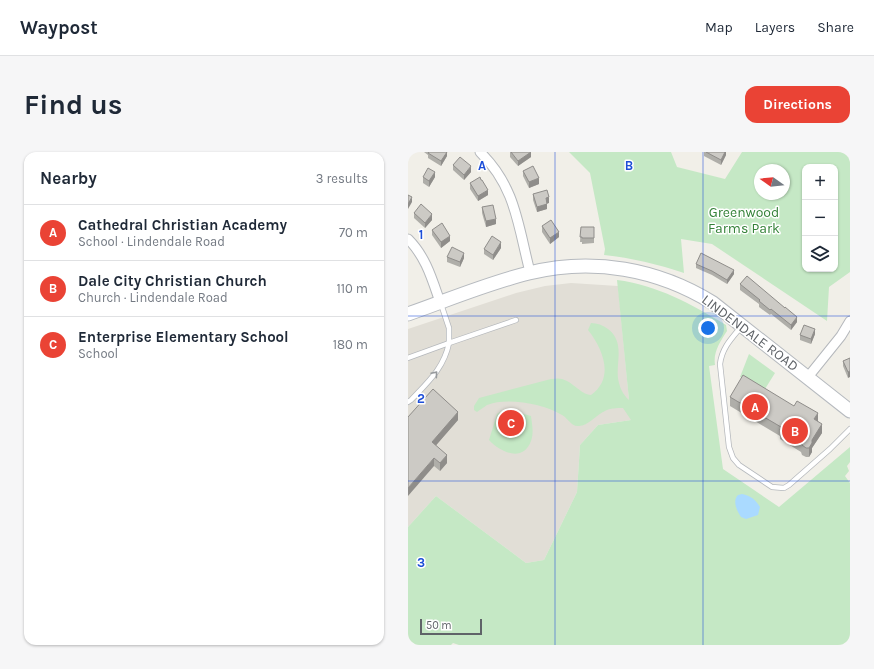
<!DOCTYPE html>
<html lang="en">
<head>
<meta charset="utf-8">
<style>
	:root { --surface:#fff; --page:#f6f6f7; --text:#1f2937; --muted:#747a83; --line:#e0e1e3; --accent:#ea4335 }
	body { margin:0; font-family:Karla,sans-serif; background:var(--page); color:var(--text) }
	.controls { position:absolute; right:12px; top:12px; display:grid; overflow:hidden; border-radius:8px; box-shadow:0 1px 3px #0004 }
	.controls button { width:36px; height:36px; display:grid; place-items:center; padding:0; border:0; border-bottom:1px solid var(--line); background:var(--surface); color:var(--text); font:20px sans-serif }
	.compass { position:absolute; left:346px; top:12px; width:36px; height:36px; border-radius:50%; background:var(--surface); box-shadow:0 1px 3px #0004; rotate:285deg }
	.scale { position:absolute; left:12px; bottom:10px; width:62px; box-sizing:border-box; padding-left:4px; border:2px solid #5f6368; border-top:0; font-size:11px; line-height:14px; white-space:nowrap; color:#5f6368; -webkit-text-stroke:3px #fff; paint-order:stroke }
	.you { position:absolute; left:300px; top:176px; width:14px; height:14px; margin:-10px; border:3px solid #fff; border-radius:50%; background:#1a73e8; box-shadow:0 0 0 6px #1a73e833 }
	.badge { display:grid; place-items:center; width:26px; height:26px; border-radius:50%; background:var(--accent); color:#fff; font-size:13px; font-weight:700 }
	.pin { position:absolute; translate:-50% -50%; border:2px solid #fff; box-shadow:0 1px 4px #0006 }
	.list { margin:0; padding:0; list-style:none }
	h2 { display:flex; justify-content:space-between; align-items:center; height:52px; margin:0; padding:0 16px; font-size:17px }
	h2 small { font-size:13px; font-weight:400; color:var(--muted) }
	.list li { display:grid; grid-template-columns:26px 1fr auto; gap:12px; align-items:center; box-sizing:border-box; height:56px; padding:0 16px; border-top:1px solid var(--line) }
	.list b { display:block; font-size:15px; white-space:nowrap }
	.list p { margin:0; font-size:13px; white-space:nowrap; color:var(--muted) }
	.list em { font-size:13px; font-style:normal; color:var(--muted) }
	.icon { flex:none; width:22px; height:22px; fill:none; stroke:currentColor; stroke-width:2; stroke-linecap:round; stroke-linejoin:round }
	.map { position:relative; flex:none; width:442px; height:493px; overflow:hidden; border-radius:12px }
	header { display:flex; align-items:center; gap:24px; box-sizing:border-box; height:56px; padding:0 20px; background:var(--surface); border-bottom:1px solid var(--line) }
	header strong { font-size:19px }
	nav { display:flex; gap:22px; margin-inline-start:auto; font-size:14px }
	.intro { display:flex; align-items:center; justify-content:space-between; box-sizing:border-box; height:96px; padding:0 24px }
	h1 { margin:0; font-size:28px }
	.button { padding:10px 18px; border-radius:12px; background:var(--accent); color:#fff; font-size:14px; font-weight:700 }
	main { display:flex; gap:24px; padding:0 24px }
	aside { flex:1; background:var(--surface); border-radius:12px; box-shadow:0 1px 3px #0004 }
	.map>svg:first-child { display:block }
	.education { fill:#e1ded6 }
	.green { fill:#c5e8c5; fill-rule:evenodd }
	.water { fill:#aadaff }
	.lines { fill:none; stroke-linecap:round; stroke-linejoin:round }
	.lane-casing { stroke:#b5b8bc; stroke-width:6 }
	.street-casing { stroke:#b5b8bc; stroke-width:11 }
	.secondary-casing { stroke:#b6babf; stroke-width:15 }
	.lane { stroke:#fff; stroke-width:4.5 }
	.street { stroke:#fff; stroke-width:9 }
	.secondary { stroke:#fff; stroke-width:13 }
	.wall { fill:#afaea9 }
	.shaded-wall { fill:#8f8d8a }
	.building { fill:#cccac5; stroke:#8f8d8a }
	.oneway { stroke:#979a9d }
	.grid { fill:none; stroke:#1d4ed8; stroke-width:1; stroke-opacity:0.55 }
	.labels { text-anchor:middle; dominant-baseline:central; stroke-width:3; stroke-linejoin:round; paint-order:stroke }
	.park-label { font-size:14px; fill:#348238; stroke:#fff }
	.street-label { font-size:14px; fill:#5f6368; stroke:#fff }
	.grid-label { font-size:13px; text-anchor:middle; font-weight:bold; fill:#1d4ed8; stroke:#fff; stroke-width:3; stroke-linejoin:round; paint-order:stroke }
</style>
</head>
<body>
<header>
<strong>Waypost</strong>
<nav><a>Map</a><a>Layers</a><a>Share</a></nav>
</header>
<div class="intro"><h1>Find us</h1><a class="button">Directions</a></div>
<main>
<aside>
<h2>Nearby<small>3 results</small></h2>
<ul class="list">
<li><span class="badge">A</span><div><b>Cathedral Christian Academy</b><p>School · Lindendale Road</p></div><em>70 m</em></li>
<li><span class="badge">B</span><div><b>Dale City Christian Church</b><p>Church · Lindendale Road</p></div><em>110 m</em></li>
<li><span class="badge">C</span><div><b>Enterprise Elementary School</b><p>School</p></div><em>180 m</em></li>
</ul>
</aside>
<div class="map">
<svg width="442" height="493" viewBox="0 0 442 493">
	<rect width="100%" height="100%" fill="#f1efe8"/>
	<polygon class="education" points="163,131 210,134 223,268 190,273 172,293 169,340 136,408 118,411 28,344 0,375 0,177 108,141 137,134"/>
	<g class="green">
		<path d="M161 0H263L269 15 317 27 334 0H442V120L421 135 419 169 304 92 273 87 276 121C249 112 224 106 196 103L197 97 182 21ZM397 15H427V117H397ZM352 18H376V42H352Z"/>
		<path d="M209 128C249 133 283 152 318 173L319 179C312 190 305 200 307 213L301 214 315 317 371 355 442 295V310L439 314 441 319 437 324 442 331V493H51L45 491 43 493H0V375L28 344 118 411 136 408 169 340 172 293 190 273 223 268 215 256C209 256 202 256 197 259 188 263 180 274 171 274 163 275 160 266 154 263 136 252 99 245 79 253 76 255 72 258 69 260L66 258V254L71 246 143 227C149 226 154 226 159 229 167 233 175 243 183 243 207 226 195 197 180 178L183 171C189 171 195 173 200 177 217 190 208 209 210 226 211 234 215 243 221 248Z"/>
		<polygon points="341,202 367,221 357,237 332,225"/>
		<path d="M97 257 123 264C124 272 126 281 123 289 115 311 92 300 81 288L89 262Z"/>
	</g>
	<path class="water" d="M334 342C343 344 347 347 352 355L350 363 338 367 333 365C329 359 324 349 330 343Z"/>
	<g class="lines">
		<defs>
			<g id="lane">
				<polyline points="33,152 41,176 41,191 108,168"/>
				<path d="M333 175C323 187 314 196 312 212L321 295 325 306 331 313 364 335 376 336 381 333 422 297 442 277"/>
				<path d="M0 206 41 191C36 216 20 230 3 248L0 250"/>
			</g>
			<g id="street">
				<path d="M72 0C108 35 110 74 122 120"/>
				<path d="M0 87C18 105 24 127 32 150"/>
				<polyline points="400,225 433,184 442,169"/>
			</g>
			<path id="secondary" d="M0 162C40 148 80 131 121 121 185 105 250 117 305 151L442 259"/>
		</defs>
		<use href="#lane" class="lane-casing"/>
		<use href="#street" class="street-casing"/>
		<use href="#secondary" class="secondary-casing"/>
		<use href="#lane" class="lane"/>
		<use href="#street" class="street"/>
		<use href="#secondary" class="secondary"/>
	</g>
	<g class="wall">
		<polygon points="16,0 39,0 39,4 33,14 20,6 20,3"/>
		<polygon points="102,0 123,0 123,5 110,14 102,5"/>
		<polygon points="296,0 318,0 318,3 313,13 296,4"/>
		<polygon points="45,13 63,20 56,28 45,18"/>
		<polygon points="115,19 131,32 121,36 115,24"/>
		<polygon points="15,25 27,25 21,35 15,31"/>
		<polygon points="62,31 80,43 70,49 62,37"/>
		<polygon points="125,42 141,51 139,51 139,57 129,60 125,48"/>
		<polygon points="74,55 88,72 78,75 74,61"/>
		<polygon points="6,61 24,68 17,76 6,66"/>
		<polygon points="134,74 151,85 142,92 134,80"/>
		<polygon points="173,75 186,75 186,91 174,92 174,90 172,90"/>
		<polygon points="24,78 42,89 33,96 24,83"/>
		<polygon points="93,96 85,108 76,102 76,97"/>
		<polygon points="39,105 56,106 52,115 39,110"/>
		<polygon points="288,112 326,122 319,132 304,123 288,116"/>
		<polygon points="332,132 389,170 383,178 363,162 362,163 351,155 351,152 332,138"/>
		<polygon points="407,182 403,192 392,188 392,183"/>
		<polygon points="442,206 440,226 435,214 435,209"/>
		<polygon points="322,245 410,269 414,281 404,296 404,300 401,305 398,305 394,303 393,300 372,287 372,284 322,254"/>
		<polygon points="0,265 50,268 28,293 39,311 32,319 26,314"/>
	</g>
	<g class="shaded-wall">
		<polygon points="39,0 39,4 33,14 33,9"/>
		<polygon points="123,0 123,5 110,14 110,9"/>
		<polygon points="317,0 318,0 318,3 313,13 313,8"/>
		<polygon points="63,14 63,20 56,28 56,23"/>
		<polygon points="27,20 27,25 21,35 21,29"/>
		<polygon points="131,26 131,32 121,36 121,30"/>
		<polygon points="80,38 80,43 70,49 70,44"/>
		<polygon points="4,45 4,50 0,57 0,52"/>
		<polygon points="141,45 141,51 138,52 138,46"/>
		<polygon points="139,52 139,57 129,60 129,55"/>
		<polygon points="24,62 24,68 17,76 17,71"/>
		<polygon points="88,67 88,72 78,75 78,69"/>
		<polygon points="151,80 151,85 142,92 142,86"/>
		<polygon points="42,84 42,89 33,96 33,90"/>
		<polygon points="93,90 93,96 85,108 85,103"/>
		<polygon points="56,101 56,106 52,115 52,110"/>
		<polygon points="326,118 326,122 319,132 319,128"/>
		<polygon points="389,165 389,170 383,178 383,173"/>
		<polygon points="407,177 407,182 403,192 403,187"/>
		<polygon points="442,219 442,225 440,226 440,220"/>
		<polygon points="50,260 50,268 24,298 24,290"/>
		<polygon points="410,261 410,271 406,267"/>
		<polygon points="414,272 414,281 404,296 404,300 401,305 401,296 404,288"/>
		<polygon points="39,303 39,311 32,319 32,311"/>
		<polygon points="26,306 26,314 0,344 0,336"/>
	</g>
	<g class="building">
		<polygon points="21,0 39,0 33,9 20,1"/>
		<polygon points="103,0 123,0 110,9"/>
		<polygon points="298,0 317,0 313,8"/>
		<polygon points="52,5 63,14 56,23 45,13"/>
		<polygon points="125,14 131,26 121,30 115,19"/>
		<polygon points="20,16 27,20 21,29 15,25"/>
		<polygon points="72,25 73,28 74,28 80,38 70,44 62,31"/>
		<polygon points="139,38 141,45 138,46 139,52 129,55 125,42"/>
		<polygon points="0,43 4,45 0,52"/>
		<polygon points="13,52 24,62 17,71 6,61"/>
		<polygon points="85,53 88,67 78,69 74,55"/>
		<polygon points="143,68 151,80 142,86 134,74"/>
		<polygon points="34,71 42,84 33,90 24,78"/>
		<polygon points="173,75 186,75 186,86 174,86 174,85 172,85"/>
		<polygon points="84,84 93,90 85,103 76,97"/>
		<polygon points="44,95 56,101 52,110 39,105"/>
		<polygon points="293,101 326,118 319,128 304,119 288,112"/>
		<polygon points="339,124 377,156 377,155 389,165 383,173 363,157 362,158 351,149 352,148 332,132"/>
		<polygon points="396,173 407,177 403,187 392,183"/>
		<polygon points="442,206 442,219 440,220 435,209"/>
		<polygon points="335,223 386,254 389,249 410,261 406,267 414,272 404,288 404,291 401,296 398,296 394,293 393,291 372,278 373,275 322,245"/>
		<polygon points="25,237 50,260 24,290 39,303 32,311 26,306 0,336 0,265"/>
	</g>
	<defs><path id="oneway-chevron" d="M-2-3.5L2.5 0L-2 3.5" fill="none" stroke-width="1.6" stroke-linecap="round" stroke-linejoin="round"/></defs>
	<use class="oneway" href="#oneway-chevron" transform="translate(27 222) rotate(-49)"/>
	<path class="grid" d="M147 0V493M295 0V493M0 164H442M0 329H442"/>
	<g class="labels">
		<g class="park-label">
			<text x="336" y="60">Greenwood<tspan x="336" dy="16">Farms Park</tspan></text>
		</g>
		<g class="street-label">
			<text transform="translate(342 181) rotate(37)">LINDENDALE ROAD</text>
		</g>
	</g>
	<g class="grid-label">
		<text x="74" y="18">A</text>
		<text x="221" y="18">B</text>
		<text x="13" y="87">1</text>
		<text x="13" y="251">2</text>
		<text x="13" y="415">3</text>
	</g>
</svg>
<div class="controls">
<button>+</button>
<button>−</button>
<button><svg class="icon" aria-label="layers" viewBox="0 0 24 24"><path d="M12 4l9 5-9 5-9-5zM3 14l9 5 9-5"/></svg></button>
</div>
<svg class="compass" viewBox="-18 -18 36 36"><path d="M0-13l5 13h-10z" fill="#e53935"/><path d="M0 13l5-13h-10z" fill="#747a83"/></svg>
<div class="scale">50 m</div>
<div class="you"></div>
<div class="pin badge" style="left:347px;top:255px">A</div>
<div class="pin badge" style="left:387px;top:279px">B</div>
<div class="pin badge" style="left:103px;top:271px">C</div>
</div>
</main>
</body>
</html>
